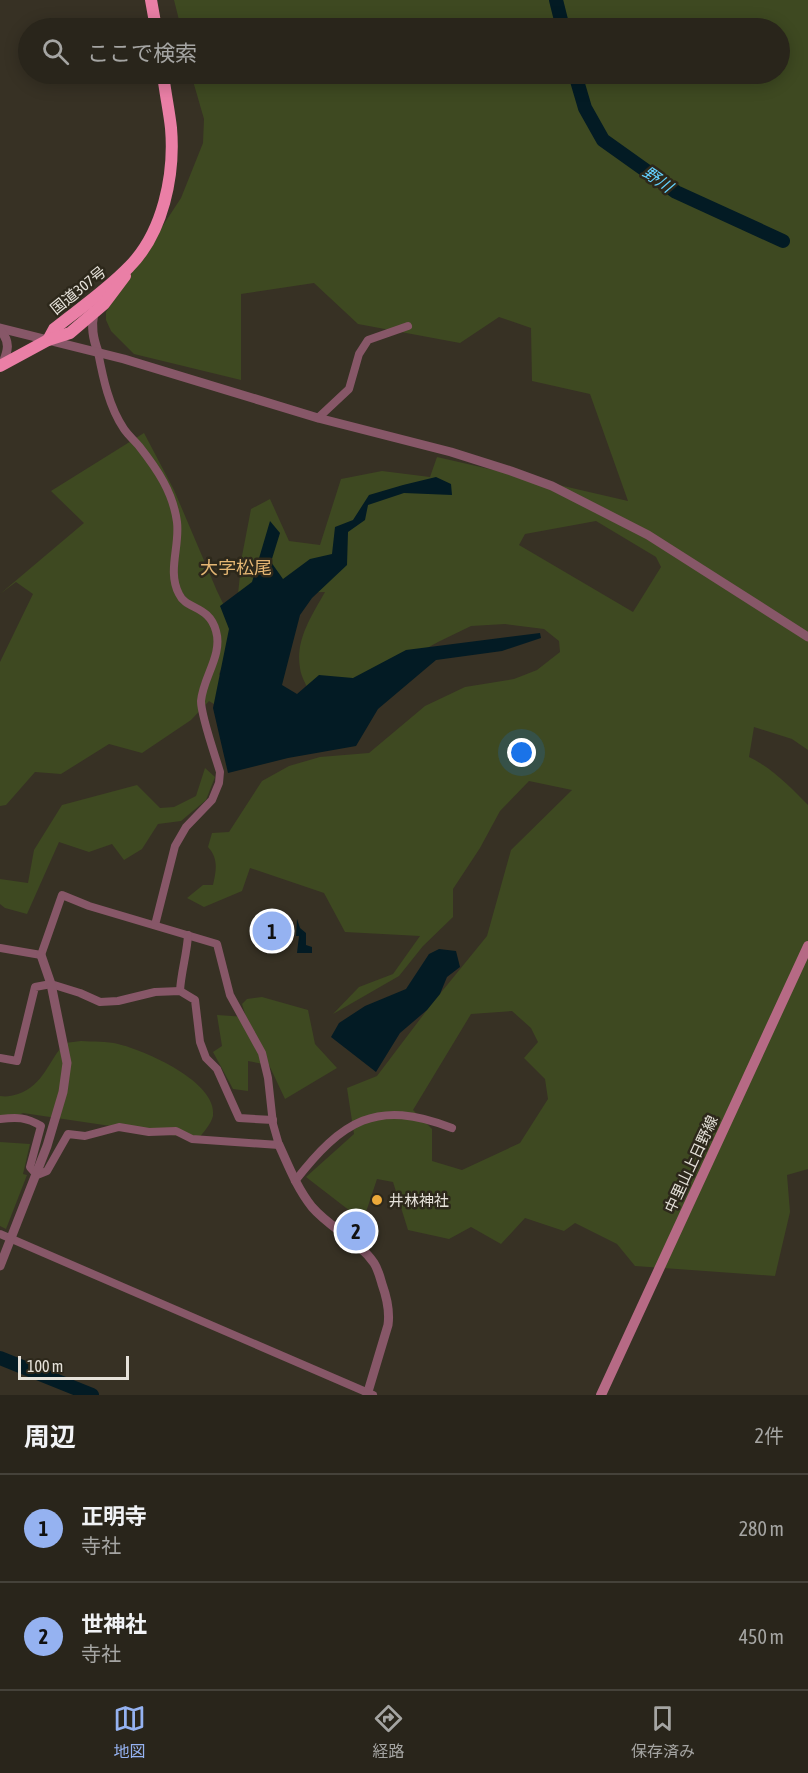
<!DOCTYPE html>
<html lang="ja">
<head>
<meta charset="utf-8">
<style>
	:root { --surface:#29251b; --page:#312d24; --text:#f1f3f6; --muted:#a5a5a3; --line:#45423a; --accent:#95b2f1 }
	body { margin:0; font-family:"Asap Condensed","Noto Sans JP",sans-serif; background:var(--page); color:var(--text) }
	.scale { position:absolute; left:18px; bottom:15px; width:111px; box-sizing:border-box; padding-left:6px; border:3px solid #e6e2da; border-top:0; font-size:16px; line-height:21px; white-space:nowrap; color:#e6e2da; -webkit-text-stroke:4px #2d281b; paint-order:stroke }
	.you { position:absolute; left:522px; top:753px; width:21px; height:21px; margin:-15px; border:4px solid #fff; border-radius:50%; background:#1a73e8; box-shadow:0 0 0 9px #1a73e833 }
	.badge { display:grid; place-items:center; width:39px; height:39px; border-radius:50%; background:var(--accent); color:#111; font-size:20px; font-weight:700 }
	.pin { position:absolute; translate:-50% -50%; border:3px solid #fff; box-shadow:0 2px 6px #0006 }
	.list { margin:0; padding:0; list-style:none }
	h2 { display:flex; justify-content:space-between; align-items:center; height:78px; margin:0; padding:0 24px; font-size:26px }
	h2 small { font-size:20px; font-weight:400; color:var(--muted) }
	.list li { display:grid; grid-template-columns:39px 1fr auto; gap:18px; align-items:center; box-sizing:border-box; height:108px; padding:0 24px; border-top:2px solid var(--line) }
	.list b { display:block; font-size:22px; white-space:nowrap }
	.list p { margin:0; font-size:20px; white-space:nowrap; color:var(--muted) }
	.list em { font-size:20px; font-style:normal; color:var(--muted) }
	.icon { flex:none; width:33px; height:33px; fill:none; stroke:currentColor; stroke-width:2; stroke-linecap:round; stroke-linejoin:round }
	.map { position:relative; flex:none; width:808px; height:1395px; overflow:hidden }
	.search { position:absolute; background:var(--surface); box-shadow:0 3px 15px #0003; left:18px; right:18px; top:18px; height:66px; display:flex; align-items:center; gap:15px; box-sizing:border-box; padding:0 21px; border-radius:33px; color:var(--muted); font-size:22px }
	.sheet { height:294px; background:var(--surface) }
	nav { display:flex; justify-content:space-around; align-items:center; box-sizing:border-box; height:84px; border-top:2px solid var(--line); background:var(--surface); font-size:16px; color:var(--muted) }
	nav a { display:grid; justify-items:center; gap:3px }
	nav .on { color:var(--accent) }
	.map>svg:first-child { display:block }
	.green { fill:#3e4921; fill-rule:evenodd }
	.water { fill:#031b24 }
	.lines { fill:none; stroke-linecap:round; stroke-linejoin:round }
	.river { stroke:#031b24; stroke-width:14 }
	.minor { stroke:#875768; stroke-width:8 }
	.tertiary { stroke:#875768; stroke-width:9 }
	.secondary { stroke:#b66a85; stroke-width:10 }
	.trunk { stroke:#ea7fa6; stroke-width:12 }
	.poi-dot { fill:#eca93a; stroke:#2d281b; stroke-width:2 }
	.labels { text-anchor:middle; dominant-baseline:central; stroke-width:5; stroke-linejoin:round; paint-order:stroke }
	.street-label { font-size:15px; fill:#e6e2da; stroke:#2d281b }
	.poi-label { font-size:15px; fill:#e6e2da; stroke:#2d281b; text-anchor:start }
	.water-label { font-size:16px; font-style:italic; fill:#63d1ff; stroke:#2d281b }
	.quarter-label { font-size:18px; fill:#e4b673; stroke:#2d281b }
</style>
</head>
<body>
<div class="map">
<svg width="808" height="1395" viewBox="0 0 808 1395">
	<rect width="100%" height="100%" fill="#373124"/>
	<g class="green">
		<path d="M174 0H808V750L792 739 754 727 749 757C772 768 790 787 808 805V1169L787 1175 790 1212 775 1276 635 1266 617 1244 575 1223 564 1231 525 1218 501 1244 471 1227 449 1239 408 1230 393 1182 377 1179 363 1221 306 1177 354 1134 347 1088 377 1076 430 1006 487 936 511 850 572 790 529 781 500 811 480 848 453 889V917L423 946 399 976 333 1014 359 987 393 974 420 936 345 932 324 893 250 868 242 891 204 907 187 898 203 885H213C216 871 219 859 208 847L212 833 229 832 262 781 289 766 320 757 369 753 425 706 465 687 514 679 537 670 560 652 559 641 544 629 505 624 471 626 438 642 375 677 311 695C307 686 301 677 300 668 295 640 312 615 325 592L238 594 242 556 251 509 270 499 289 541 320 545 341 479 382 471 430 477 437 457 628 501 590 394 532 381 531 328 499 317 460 343 358 324 314 283 241 294V380L134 354 111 331 106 320V312L181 198 203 143 204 119 191 74H780V28H181ZM596 521 656 557 661 567 633 612 519 545 525 534ZM512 1011 531 1028 538 1042 524 1058 545 1079 548 1099 520 1143 462 1170 432 1161V1129L413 1110 471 1014Z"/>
		<polygon points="144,433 174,490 217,591 237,632 219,674 235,698 230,714 209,701 191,720 142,753 109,744 61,774 35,772 6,805 0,806 0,662 33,594 16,582 0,594 84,523 51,491"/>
		<polygon points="205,768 215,777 206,800 181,821 158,824 142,849 124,860 112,844 89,852 59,842 27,914 5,908 0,904 0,879 28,883 34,850 62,805 137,785 160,808 174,807 196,796"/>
		<polygon points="262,997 308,1010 315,1044 337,1068 285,1099 269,1065 248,1061 248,1091 233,1089 213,1052 222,1046 217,1015 246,1017 242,1004 247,999"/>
		<path d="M81 1041C93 1042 107 1041 118 1044 144 1050 218 1082 213 1116 211 1124 203 1133 198 1139L23 1113 0 1123V1096C7 1097 11 1096 18 1094 44 1085 48 1061 65 1043Z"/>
		<polygon points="0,1142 30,1144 23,1174 27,1175 6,1229 0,1226"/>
	</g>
	<g class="water">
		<polygon points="436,477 451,484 452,495 404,493 368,505 365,520 348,532 347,565 312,598 300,615 282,685 297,694 319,675 353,678 406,650 540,633 541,638 502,651 436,660 378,709 356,746 288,758 228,773 213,708 229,629 220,606 252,582 270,521 280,533 271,562 283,579 310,559 332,554 335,527 353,520 369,495 403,485"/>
		<polygon points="297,919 300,928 306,933 306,945 312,947 312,953 297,953 299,936 296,936"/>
		<polygon points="439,949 456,951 460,967 447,977 440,994 427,1010 400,1033 376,1072 331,1037 339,1023 365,1006 406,989 429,954"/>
	</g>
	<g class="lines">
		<g class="river">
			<polyline points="556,0 563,28"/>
			<polyline points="575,74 585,108 603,140 676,192 783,241"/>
			<polyline points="0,1358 92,1395"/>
		</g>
		<g class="minor">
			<path d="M98 352C103 378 109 407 124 429 128 435 134 440 139 446 157 469 173 492 177 522 180 547 167 571 179 594 186 610 209 605 216 631 223 655 203 677 201 701 201 716 215 755 220 772L219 783 212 800 186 827 175 846 155 925"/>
			<polyline points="318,418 349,389 359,354 368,340 408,326"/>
			<path d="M0 948 41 955 62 895 89 906 217 944 230 995 262 1053 268 1078 273 1124 279 1145 192 1139 176 1131 149 1132 119 1127 85 1136 68 1134 47 1171 37 1175 30 1167 41 1126C26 1117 17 1117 0 1119"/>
			<path d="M180 991C181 972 187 954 188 935"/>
			<polyline points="0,1058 17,1061 35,987 51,984 80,993 100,1002 118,1001 155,992 180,991 195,1000 200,1042 206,1058 217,1069 239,1118 273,1120"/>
			<path d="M295 1181C342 1121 376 1098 452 1128"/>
			<polyline points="0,1234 373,1395"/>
		</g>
		<g class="tertiary">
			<path d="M94 312C91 327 93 338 98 352"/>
			<polyline points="0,328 124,359 318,418 451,452 511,471 552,486 648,535 808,637"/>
			<path d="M0 330C11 342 8 351 2 365"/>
			<path d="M279 1145C289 1167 297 1188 312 1207 330 1228 358 1240 374 1263 378 1269 380 1277 382 1284 387 1298 390 1311 388 1325L367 1395"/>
			<polyline points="0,1266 47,1146 63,1092 67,1063 51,984 41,955"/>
		</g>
		<polyline class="secondary" points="601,1395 808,946"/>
		<g class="trunk">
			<polyline points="151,0 156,28"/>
			<path d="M48 340 54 329C79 309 107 290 129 267 163 233 175 175 171 128 169 110 165 92 163 74"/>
			<polyline points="0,366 48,340 70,333 104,304 125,276"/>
		</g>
	</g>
	<circle class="poi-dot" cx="377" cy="1200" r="6"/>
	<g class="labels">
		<g class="street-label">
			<text transform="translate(78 290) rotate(-39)">国道307号</text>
			<text transform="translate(691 1164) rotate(-65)">中里山上日野線</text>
		</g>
		<g class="poi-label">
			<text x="389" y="1200">井林神社</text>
		</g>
		<g class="water-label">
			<text transform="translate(658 179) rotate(35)">野川</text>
		</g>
		<g class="quarter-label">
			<text x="236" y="567">大字松尾</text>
		</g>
	</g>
</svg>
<div class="scale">100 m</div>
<div class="you"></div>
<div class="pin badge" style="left:272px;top:931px">1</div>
<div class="pin badge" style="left:356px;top:1231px">2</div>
<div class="search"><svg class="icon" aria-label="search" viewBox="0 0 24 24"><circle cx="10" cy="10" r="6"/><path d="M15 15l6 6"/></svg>ここで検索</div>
</div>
<section class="sheet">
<h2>周辺<small>2件</small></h2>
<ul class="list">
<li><span class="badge">1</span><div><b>正明寺</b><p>寺社</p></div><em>280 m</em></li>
<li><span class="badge">2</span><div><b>世神社</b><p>寺社</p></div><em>450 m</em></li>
</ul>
</section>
<nav>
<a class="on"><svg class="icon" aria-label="map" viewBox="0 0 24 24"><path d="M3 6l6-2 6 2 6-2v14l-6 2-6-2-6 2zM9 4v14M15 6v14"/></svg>地図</a>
<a><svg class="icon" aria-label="directions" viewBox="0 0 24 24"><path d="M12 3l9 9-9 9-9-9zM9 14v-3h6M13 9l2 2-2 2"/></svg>経路</a>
<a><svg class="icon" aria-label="saved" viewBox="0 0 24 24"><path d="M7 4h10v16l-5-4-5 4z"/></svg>保存済み</a>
</nav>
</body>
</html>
